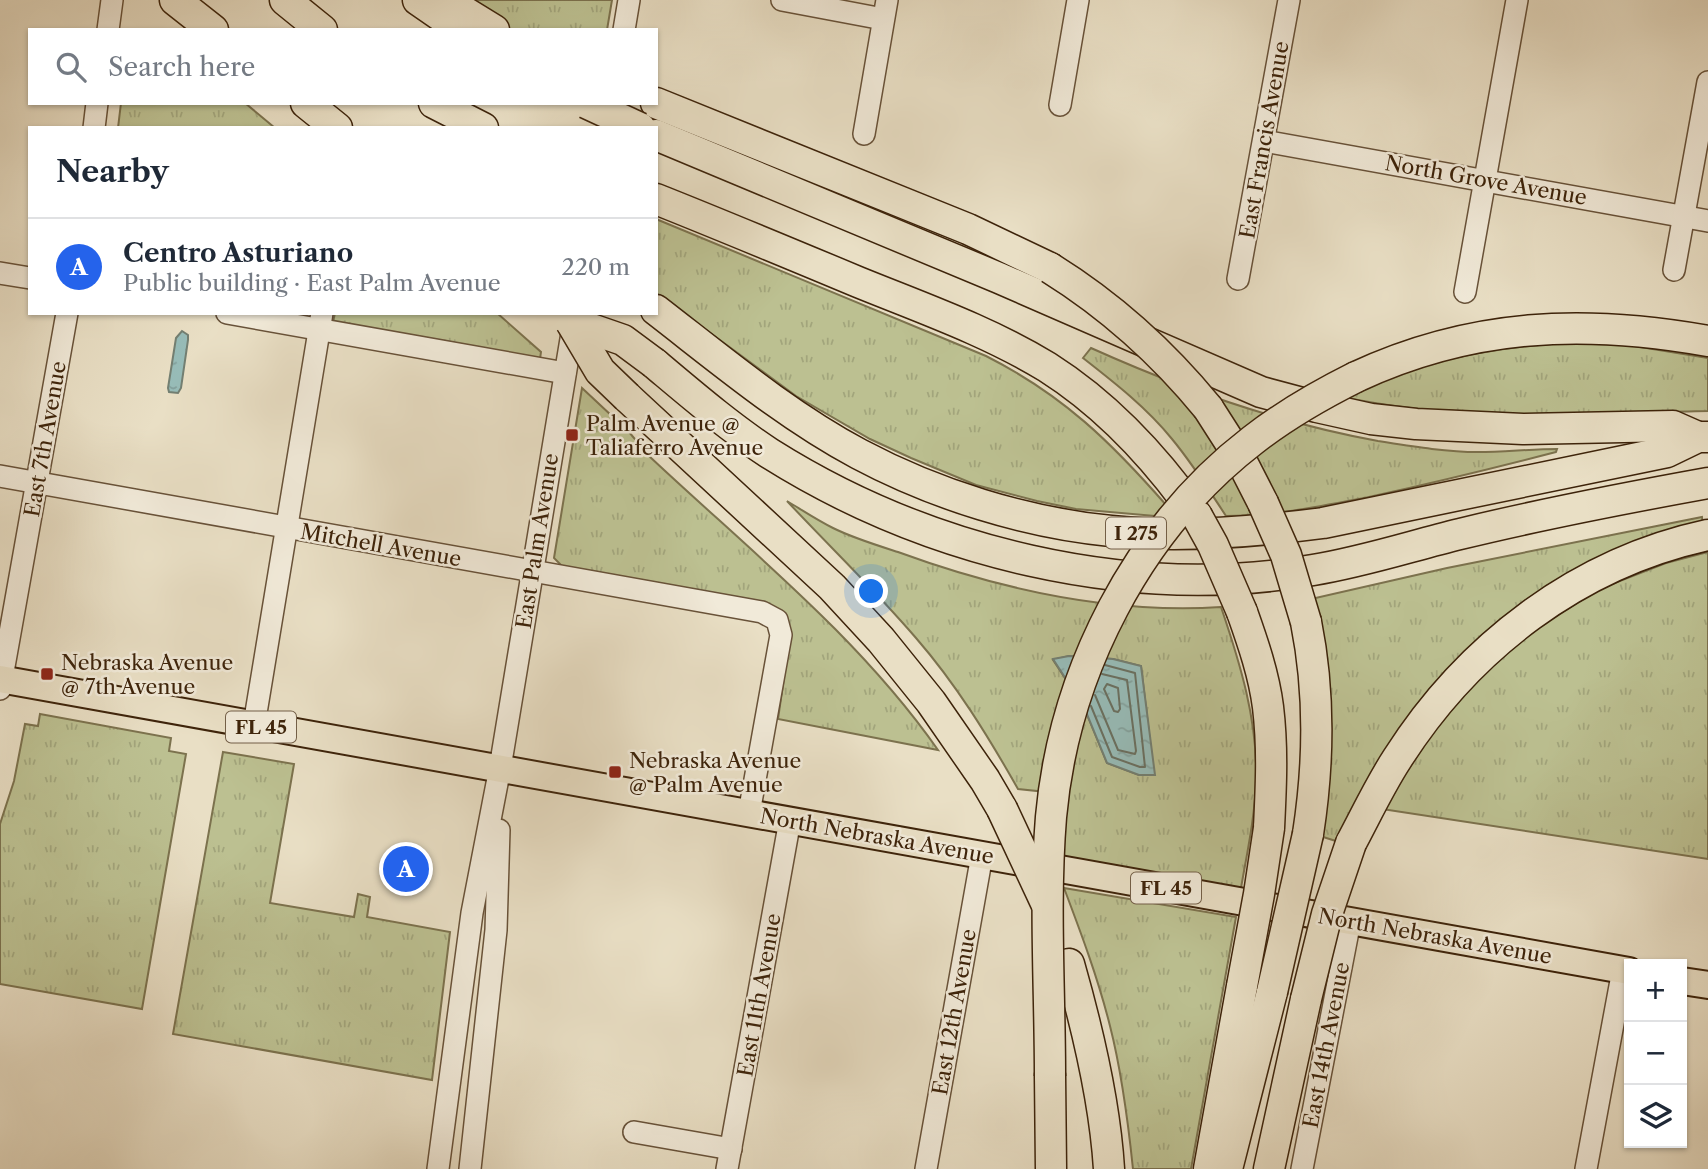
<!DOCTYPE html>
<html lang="en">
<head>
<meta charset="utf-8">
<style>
	:root { --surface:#fff; --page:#f6f6f7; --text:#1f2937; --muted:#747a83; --line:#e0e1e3; --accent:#2563eb }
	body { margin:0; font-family:"Libre Caslon Text",serif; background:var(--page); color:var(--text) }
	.controls { position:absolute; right:21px; bottom:21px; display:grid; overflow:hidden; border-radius:0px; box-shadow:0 2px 5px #0004 }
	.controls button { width:63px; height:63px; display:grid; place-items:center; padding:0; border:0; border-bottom:2px solid var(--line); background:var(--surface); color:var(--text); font:35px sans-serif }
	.you { position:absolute; left:872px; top:592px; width:24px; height:24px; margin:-18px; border:5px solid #fff; border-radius:50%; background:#1a73e8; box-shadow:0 0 0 10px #1a73e833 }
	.badge { display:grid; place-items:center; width:46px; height:46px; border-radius:50%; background:var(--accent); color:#fff; font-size:23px; font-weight:700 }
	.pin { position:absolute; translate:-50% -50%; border:4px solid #fff; box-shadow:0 2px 7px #0006 }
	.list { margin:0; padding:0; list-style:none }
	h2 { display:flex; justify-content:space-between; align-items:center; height:91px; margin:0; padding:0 28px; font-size:30px }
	h2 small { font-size:23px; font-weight:400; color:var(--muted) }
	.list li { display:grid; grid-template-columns:46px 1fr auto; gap:21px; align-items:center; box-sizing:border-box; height:98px; padding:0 28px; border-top:2px solid var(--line) }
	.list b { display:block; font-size:26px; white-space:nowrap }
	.list p { margin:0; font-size:23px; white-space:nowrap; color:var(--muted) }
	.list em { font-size:23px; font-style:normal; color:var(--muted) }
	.icon { flex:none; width:38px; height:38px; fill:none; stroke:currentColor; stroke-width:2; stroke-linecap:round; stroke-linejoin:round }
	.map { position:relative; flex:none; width:1708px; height:1169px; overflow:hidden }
	.search { position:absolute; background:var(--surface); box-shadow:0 2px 5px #0004; left:28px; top:28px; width:630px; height:77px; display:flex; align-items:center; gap:18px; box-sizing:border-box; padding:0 24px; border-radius:0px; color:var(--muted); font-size:26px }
	.panel { position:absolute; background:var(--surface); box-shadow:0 2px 5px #0004; left:28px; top:126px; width:630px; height:189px; border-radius:0px }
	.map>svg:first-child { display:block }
	.grass { fill:url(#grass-tufts); stroke:#7c724e; stroke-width:2; fill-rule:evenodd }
	.water { fill:url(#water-ripples); stroke:#737f72; stroke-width:2 }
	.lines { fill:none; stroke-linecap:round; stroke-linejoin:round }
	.shore { stroke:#6a7061; stroke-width:2 }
	.minor-casing { stroke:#685239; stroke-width:24 }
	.major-casing { stroke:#3d230a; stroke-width:30 }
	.highway-casing { stroke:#3d230a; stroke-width:33 }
	.minor { stroke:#f1ead9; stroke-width:21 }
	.major { stroke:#e9dfc5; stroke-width:26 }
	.highway { stroke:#e9dfc5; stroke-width:30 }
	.highway-bridge-casing { stroke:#3d230a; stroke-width:33; stroke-linecap:butt }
	.highway-bridge { stroke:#e9dfc5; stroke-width:30 }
	.poi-dot { fill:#8f2418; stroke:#f1ead9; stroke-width:2.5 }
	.labels { text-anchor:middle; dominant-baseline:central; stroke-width:5; stroke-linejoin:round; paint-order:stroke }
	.shield { fill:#f1ead9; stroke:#735f48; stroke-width:2 }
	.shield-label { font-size:19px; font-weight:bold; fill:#3d230a }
	.street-label { font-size:21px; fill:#3d230a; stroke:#f1ead9 }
	.poi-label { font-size:21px; fill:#3d230a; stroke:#f1ead9; text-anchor:start }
</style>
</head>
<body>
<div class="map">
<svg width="1708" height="1169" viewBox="0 0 1708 1169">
	<defs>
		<pattern id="grass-tufts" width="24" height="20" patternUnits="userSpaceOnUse" patternTransform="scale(1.75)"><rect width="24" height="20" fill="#bcc091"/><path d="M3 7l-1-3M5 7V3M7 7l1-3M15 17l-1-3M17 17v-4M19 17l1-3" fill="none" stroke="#a2a57c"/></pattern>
		<pattern id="water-ripples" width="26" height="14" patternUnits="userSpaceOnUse" patternTransform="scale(1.75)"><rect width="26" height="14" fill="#97bcb8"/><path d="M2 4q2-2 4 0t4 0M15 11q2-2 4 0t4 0" fill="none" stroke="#83a19d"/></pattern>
	</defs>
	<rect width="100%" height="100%" fill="#e9dfc5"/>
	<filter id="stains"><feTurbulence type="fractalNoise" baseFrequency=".00286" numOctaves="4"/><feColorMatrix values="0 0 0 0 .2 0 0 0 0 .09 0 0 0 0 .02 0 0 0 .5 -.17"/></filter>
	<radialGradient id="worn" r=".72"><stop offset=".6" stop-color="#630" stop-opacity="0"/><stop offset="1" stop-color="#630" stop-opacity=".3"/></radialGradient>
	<g class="grass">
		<polygon points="424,0 612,0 607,30 485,30"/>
		<polygon points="121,103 245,103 275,128 118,128"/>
		<path d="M656 219 986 356C1063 395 1111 442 1167 506L1155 516 1076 509 1037 501 976 485 911 458 870 439 796 396 656 293Z"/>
		<polygon points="335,313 497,313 541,352 540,359 333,322"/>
		<path d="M1566 343 1628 345 1708 358V411C1586 413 1463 423 1343 397 1411 363 1490 347 1566 343Z"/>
		<path d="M1091 348C1182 389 1279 423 1378 441 1410 446 1445 452 1478 452 1504 452 1531 449 1557 449L1556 452C1494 468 1432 483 1369 497 1322 506 1274 516 1226 516 1209 490 1192 463 1172 439 1147 408 1115 383 1083 358Z"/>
		<path d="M582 388 629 432 649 456C749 550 859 637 938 750L778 719 789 643 788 627 562 566 554 558Z"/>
		<path d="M787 501C802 510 817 520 833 528 853 538 876 545 898 552 999 589 1112 614 1221 607 1240 663 1258 721 1256 781 1255 817 1247 853 1241 888L1060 858 1065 794 1018 789C988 736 956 684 916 638 875 590 830 547 787 501ZM1069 656 1113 659 1141 666 1154 775H1139L1107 763 1084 707 1053 660Z"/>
		<polygon points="1702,517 1703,525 1561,580 1339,842 1320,836 1311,599 1447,568"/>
		<polygon points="1708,552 1708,859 1382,809 1451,704 1526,635 1599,589 1666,563"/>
		<polygon points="40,714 171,738 169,751 186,754 142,1009 0,984 0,824 14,781 25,724 38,726"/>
		<polygon points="223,752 294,764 270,903 354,917 358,894 370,897 367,917 450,932 432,1080 173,1034"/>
		<path d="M1064 888 1236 917 1191 1169H1133C1128 1121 1122 1073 1110 1026 1098 978 1081 933 1064 888Z"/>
	</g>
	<g class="water">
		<polygon points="182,331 188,335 188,340 181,388 178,393 169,392 168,388 176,338"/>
		<polygon points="1069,656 1113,659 1141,666 1155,775 1139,775 1107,763 1084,707 1053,659"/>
	</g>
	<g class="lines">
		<g class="shore">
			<polygon points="1107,684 1118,688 1120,709 1118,712 1114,711 1104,689"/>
			<polyline points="1095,695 1118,750 1135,754 1136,751 1127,680 1102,674"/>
			<polyline points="1091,706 1112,757 1140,767 1145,767 1135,673 1105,665"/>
		</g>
		<defs>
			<g id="minor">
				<polyline points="782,0 883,19"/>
				<polyline points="108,30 112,0"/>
				<polyline points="624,30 629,0"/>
				<polyline points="1060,105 1078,0"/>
				<polyline points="94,128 97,103"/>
				<polyline points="864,134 887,0"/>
				<polyline points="1264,141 1708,221"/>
				<polyline points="1674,270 1708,82"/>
				<polyline points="0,273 30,278"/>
				<polyline points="1238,279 1289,0"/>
				<polyline points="1465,292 1517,0"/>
				<polyline points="227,313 565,373"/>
				<polyline points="0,476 762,612 777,620 781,635 749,813"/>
				<polyline points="0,689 67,313"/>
				<polyline points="254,725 322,313"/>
				<polyline points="634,1132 731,1149"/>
				<polyline points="438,1169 472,913 500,768 574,321"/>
				<polyline points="470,1169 496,930 499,830"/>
				<polyline points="727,1169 790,820"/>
				<polyline points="926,1169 982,855"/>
				<polyline points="1302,1169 1350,921"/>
				<polyline points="1586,1169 1623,970"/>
			</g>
			<g id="major">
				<polyline points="0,679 1629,971"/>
				<polyline points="1682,981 1708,985"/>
			</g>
			<g id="highway">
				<polyline points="175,0 213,30"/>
				<polyline points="285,0 322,30"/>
				<polyline points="418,0 457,27"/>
				<polyline points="445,0 494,30"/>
				<polyline points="306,103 337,128"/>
				<polyline points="434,103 483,128"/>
				<polyline points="656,103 968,229 1050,268"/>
				<polyline points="656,135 999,278 1261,392 1317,407 1371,419 1416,424 1523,429 1673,426 1698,437"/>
				<path d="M656 199C724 226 791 254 858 282 922 308 988 331 1047 367 1107 405 1156 458 1197 516"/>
				<path d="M656 310C722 361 786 415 859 454 934 494 1026 523 1111 531 1180 538 1254 532 1323 523L1667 452 1698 437H1708"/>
				<path d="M654 363C691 394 728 426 769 453 926 552 1128 602 1313 570 1363 562 1411 546 1460 534 1542 514 1625 498 1708 483"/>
				<path d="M1356 377C1472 323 1584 319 1708 341"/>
				<polyline points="627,397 832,587 881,640 931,702 985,780 1002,809"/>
				<polyline points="1208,408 1240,458 1263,503"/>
				<path d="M1242 612C1253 643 1264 675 1268 707 1273 748 1271 787 1269 828"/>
				<path d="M1306 622C1320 692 1319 763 1308 834"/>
				<path d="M1351 843C1366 815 1380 785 1397 759 1468 647 1578 563 1708 535"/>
				<path d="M1069 964C1087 1027 1105 1104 1109 1169"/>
				<polyline points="1050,1076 1051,1169"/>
				<polyline points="1228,1165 1272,992"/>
				<polyline points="1209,1169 1242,986"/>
				<polyline points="1269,1169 1306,999"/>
			</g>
		</defs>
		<use href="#minor" class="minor-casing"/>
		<use href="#major" class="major-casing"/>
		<use href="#highway" class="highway-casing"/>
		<use href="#minor" class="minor"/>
		<use href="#major" class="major"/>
		<use href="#highway" class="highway"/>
		<defs>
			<g id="highway-bridge">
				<polyline points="586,103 640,128"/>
				<path d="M1050 268C1111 306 1163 353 1208 408"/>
				<polyline points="571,322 600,371 627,397"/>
				<polyline points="571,322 623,340 654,363"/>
				<polyline points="1263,503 1286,555 1306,622"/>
				<polyline points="1197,516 1213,545 1242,612"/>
				<polyline points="1002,809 1046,903"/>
				<polyline points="1242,986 1259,894 1269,828"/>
				<polyline points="1272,992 1308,834"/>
				<polyline points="1306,999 1327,914 1351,843"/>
				<path d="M1050 1076C1050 990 1044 903 1051 817 1064 673 1137 529 1253 440 1285 415 1320 395 1356 377"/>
			</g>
		</defs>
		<use href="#highway-bridge" class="highway-bridge-casing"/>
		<use href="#highway-bridge" class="highway-bridge"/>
	</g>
	<g class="poi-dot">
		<rect x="565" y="428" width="14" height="14" rx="3.5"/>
		<rect x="40" y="667" width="14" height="14" rx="3.5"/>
		<rect x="608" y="765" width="14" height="14" rx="3.5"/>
	</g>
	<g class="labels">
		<g class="shield">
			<rect x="1106" y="517.5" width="60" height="31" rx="5"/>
			<rect x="226" y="711.5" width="70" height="31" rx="5"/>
			<rect x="1131" y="872.5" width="70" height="31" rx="5"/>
		</g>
		<g class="shield-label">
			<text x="1136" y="533">I 275</text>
			<text x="261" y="727">FL 45</text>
			<text x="1166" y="888">FL 45</text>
		</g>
		<g class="street-label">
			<text transform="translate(1264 140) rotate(-80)">East Francis Avenue</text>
			<text transform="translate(1486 180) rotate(10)">North Grove Avenue</text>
			<text transform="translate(45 439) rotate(-80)">East 7th Avenue</text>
			<text transform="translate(537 541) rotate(-81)">East Palm Avenue</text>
			<text transform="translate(381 545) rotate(10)">Mitchell Avenue</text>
			<text transform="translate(877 836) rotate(10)">North Nebraska Avenue</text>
			<text transform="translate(1435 936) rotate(10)">North Nebraska Avenue</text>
			<text transform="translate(759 995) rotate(-80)">East 11th Avenue</text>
			<text transform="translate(954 1012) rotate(-80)">East 12th Avenue</text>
			<text transform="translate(1326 1045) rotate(-79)">East 14th Avenue</text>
		</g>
		<g class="poi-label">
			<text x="586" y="423">Palm Avenue @<tspan x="586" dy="24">Taliaferro Avenue</tspan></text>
			<text x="61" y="662">Nebraska Avenue<tspan x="61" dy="24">@ 7th Avenue</tspan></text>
			<text x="629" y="760">Nebraska Avenue<tspan x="629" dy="24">@ Palm Avenue</tspan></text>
		</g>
	</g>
	<rect width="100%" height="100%" filter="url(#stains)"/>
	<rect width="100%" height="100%" fill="url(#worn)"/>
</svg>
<div class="controls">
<button>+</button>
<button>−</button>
<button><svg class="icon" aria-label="layers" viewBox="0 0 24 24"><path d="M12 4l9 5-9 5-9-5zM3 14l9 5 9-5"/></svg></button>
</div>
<div class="you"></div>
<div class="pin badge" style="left:406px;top:869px">A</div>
<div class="search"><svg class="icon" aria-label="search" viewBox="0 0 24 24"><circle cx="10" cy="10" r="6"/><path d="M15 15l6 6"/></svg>Search here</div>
<section class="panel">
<h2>Nearby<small></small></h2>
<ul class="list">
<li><span class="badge">A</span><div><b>Centro Asturiano</b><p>Public building · East Palm Avenue</p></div><em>220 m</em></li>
</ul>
</section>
</div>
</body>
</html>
